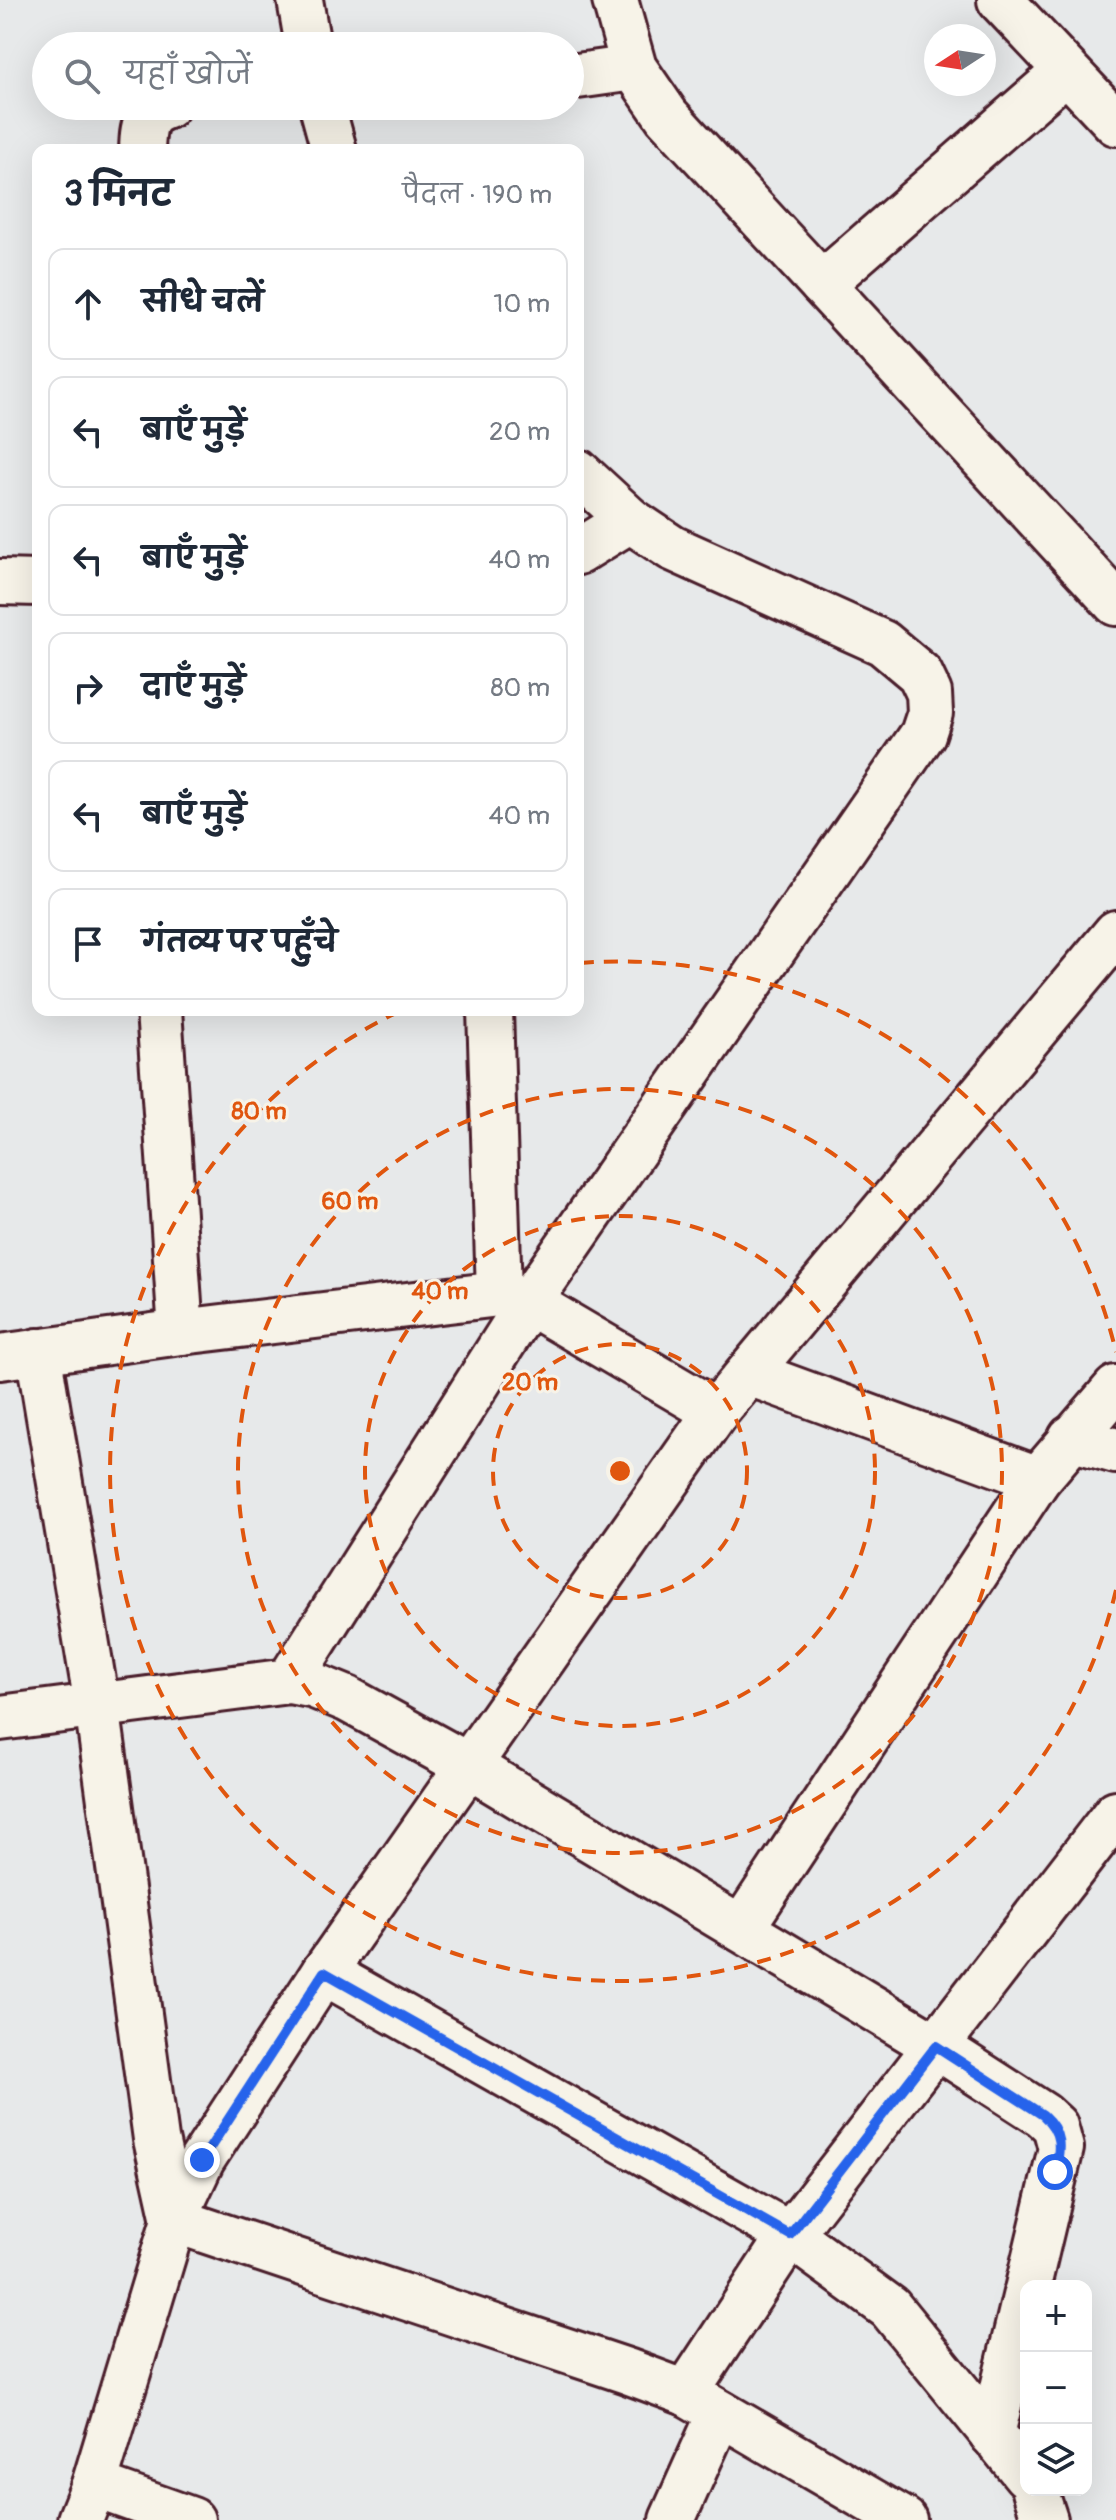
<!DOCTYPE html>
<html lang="hi">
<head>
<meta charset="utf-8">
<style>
	:root { --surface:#fff; --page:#f2f2f3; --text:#1f2937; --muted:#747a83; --line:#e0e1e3 }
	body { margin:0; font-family:Pangolin,"Playpen Sans Deva",sans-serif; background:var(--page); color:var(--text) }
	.controls { position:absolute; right:24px; bottom:24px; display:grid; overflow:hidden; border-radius:16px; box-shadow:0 8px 32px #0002 }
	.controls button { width:72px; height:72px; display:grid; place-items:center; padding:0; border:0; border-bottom:2px solid var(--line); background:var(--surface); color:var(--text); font:40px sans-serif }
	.compass { position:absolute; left:924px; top:24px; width:72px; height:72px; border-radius:50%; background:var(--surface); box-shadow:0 8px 32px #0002; rotate:258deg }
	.stop { position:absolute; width:24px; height:24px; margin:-18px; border:6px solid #2563eb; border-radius:50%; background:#fff }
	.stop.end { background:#2563eb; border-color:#fff; box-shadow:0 2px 8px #0008 }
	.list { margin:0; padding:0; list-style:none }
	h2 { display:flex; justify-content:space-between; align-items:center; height:104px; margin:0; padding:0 32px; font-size:34px }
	h2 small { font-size:26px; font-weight:400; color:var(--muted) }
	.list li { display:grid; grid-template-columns:52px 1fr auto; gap:24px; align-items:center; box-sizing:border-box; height:112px; margin:0 16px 16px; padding:0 16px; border:2px solid var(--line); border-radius:16px }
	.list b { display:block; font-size:30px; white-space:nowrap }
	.list em { font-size:26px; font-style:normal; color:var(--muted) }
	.icon { flex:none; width:44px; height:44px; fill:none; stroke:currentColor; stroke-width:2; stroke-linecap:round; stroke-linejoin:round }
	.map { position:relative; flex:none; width:1116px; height:2520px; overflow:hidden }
	.search { position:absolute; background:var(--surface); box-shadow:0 8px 32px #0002; left:32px; top:32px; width:552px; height:88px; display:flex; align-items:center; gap:20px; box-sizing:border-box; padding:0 28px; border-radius:44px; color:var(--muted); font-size:30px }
	.panel { position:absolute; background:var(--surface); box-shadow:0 8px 32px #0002; left:32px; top:144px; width:552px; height:872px; border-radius:16px }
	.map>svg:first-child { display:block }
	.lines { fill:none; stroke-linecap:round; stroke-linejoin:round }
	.minor-casing { stroke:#4a1f2b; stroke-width:50 }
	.minor { stroke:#f7f3e8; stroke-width:44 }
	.route { stroke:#2563eb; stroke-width:10 }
	.ring { fill:none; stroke:#e0560e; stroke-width:4; stroke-dasharray:14 10 }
	.centre { fill:#e0560e; stroke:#f7f3e8; stroke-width:4 }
	.ring-label { font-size:24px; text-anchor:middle; font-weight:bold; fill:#e0560e; stroke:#f7f3e8; stroke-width:6; stroke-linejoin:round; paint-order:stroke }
</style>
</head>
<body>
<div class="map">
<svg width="1116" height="2520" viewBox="0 0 1116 2520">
	<rect width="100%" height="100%" fill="#e7e9ea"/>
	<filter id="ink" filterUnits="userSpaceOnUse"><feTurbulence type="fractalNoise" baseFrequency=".0125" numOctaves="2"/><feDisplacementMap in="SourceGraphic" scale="16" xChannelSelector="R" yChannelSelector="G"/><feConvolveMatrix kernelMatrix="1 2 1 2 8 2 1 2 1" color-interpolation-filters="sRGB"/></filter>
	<g filter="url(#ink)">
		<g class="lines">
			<defs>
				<g id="minor">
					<polyline points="300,0 308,46"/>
					<polyline points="615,0 634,68 667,116 1116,603"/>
					<polyline points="1000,0 1116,123"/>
					<polyline points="570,77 634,68"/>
					<polyline points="322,106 334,150"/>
					<path d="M142 150C143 127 143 114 167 106"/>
					<polyline points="822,284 1066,71"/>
					<polyline points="578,552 630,520"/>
					<polyline points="0,582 38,583"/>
					<polyline points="159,1010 181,1332"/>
					<polyline points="490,1010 499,1294"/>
					<polyline points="38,1351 97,1705 156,2139 174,2220 627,2371 686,2393 904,2520"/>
					<polyline points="0,1357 181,1332 499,1294 529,1302 716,1412"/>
					<polyline points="749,1373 1038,1479"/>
					<polyline points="1071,1438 1116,1451"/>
					<polyline points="289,1681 529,1302 923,734 930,713 929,693 920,674 883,643 672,548 630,520 578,472"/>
					<polyline points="0,1718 289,1681 315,1686 347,1699 469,1766 936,2046 1043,2115 1055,2126 1061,2148 1028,2286"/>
					<polyline points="741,1929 1038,1479 1116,1388"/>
					<polyline points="324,1972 790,2235 890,2308 1026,2475"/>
					<polyline points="686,2393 790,2235 1116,1813"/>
					<polyline points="992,2434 1026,2293"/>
					<polyline points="94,2485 192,2520"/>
					<polyline points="1035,2490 1045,2520"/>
					<polyline points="80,2520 94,2485 174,2220 202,2160 324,1972 716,1412 1116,933"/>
					<polyline points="672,2520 720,2413"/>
				</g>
			</defs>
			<use href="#minor" class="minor-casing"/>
			<use href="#minor" class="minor"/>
		</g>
	</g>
	<g class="lines" filter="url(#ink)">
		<path class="route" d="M202 2160 324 1972 790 2235 936 2046 1043 2115C1062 2132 1061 2148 1055 2172"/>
	</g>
	<g class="ring">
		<circle cx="620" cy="1471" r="127"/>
		<circle cx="620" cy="1471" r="255"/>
		<circle cx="620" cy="1471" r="382"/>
		<path d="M1116 1590A510 510 0 1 1 400 1011M580 963A510 510 0 0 1 1116 1352"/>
	</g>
	<circle cx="620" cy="1471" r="12" class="centre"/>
	<g class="ring-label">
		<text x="259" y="1119">80 m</text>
		<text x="350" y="1209">60 m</text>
		<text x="440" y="1299">40 m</text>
		<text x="530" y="1390">20 m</text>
	</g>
</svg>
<div class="controls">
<button>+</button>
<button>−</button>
<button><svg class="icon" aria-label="layers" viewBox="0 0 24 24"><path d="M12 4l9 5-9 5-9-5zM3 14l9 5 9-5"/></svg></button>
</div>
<svg class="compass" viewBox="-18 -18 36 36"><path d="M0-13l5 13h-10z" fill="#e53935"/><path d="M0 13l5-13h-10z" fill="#747a83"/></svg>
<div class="stop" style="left:1055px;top:2172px"></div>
<div class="stop end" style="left:202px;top:2160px"></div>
<div class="search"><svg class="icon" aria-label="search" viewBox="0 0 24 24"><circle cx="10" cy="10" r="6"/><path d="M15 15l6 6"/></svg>यहाँ खोजें</div>
<section class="panel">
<h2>3 मिनट<small>पैदल · 190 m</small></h2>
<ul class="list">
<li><svg class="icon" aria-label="ahead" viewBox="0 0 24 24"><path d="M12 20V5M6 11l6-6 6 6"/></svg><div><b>सीधे चलें</b></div><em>10 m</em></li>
<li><svg class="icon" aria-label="left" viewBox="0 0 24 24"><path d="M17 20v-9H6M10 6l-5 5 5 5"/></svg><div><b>बाएँ मुड़ें</b></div><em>20 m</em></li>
<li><svg class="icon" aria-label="left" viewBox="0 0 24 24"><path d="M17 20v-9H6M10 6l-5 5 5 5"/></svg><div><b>बाएँ मुड़ें</b></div><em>40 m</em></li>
<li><svg class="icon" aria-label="right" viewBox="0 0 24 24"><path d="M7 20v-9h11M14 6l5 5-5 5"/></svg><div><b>दाएँ मुड़ें</b></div><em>80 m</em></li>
<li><svg class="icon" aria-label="left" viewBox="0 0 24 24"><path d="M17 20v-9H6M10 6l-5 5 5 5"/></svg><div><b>बाएँ मुड़ें</b></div><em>40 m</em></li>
<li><svg class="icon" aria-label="arrive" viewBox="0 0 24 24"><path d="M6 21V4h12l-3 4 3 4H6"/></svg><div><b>गंतव्य पर पहुँचे</b></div></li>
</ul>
</section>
</div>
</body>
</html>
